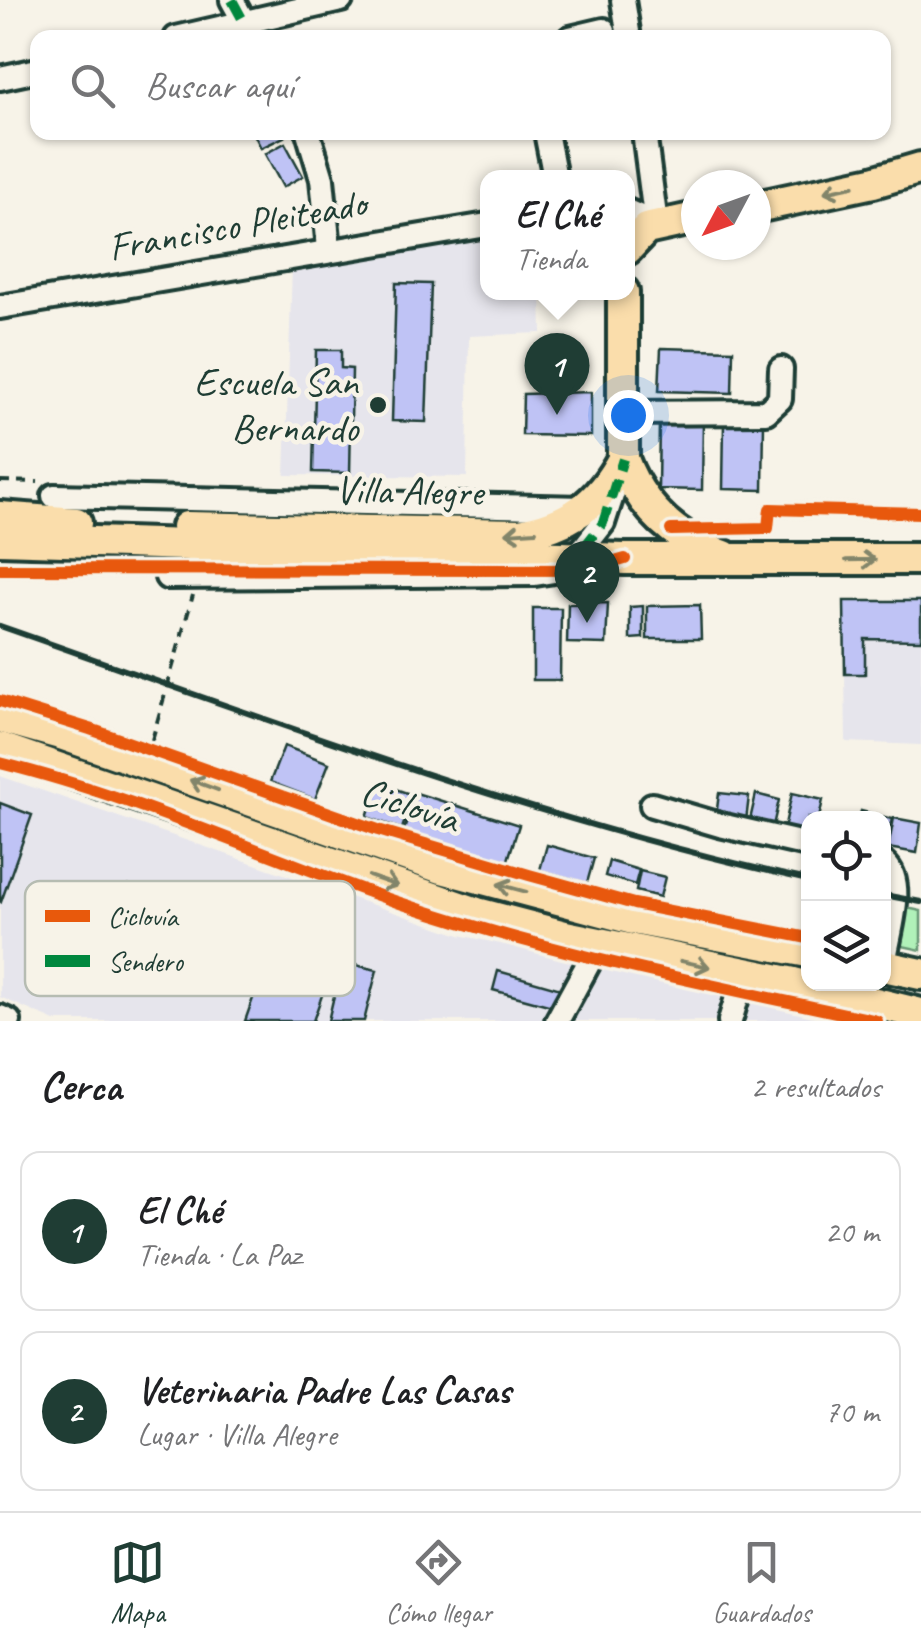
<!DOCTYPE html>
<html lang="es">
<head>
<meta charset="utf-8">
<style>
	:root { --surface:#fff; --page:#f6f6f6; --text:#202124; --muted:#757577; --line:#e0e0e0; --accent:#1f3d34 }
	body { margin:0; font-family:Caveat,sans-serif; background:var(--page); color:var(--text) }
	.controls { position:absolute; right:30px; bottom:30px; display:grid; overflow:hidden; border-radius:20px; box-shadow:0 2px 8px #0004 }
	.controls button { width:90px; height:90px; display:grid; place-items:center; padding:0; border:0; border-bottom:2px solid var(--line); background:var(--surface); color:var(--text); font:50px sans-serif }
	.compass { position:absolute; left:681px; top:170px; width:90px; height:90px; border-radius:50%; background:var(--surface); box-shadow:0 2px 8px #0004; rotate:229deg }
	.you { position:absolute; left:628px; top:415px; width:35px; height:35px; margin:-25px; border:8px solid #fff; border-radius:50%; background:#1a73e8; box-shadow:0 0 0 15px #1a73e833 }
	.badge { display:grid; place-items:center; width:65px; height:65px; border-radius:50%; background:var(--accent); color:#fff; font-size:32px; font-weight:700 }
	.pin { position:absolute; translate:-50% -82px; filter:drop-shadow(0 2px 5px #0008) }
	.pin::after { content:''; position:absolute; top:52px; width:35px; height:30px; background:inherit; clip-path:polygon(0 0,100% 0,50% 100%) }
	.popup { position:absolute; left:480px; top:170px; width:155px; height:130px; box-sizing:border-box; display:grid; place-content:center; border-radius:20px; background:var(--surface); filter:drop-shadow(0 2px 8px #0005); font-size:32px; white-space:nowrap; color:var(--muted) }
	.popup b { font-size:38px; color:var(--text) }
	.popup::after { content:''; position:absolute; left:50%; top:100%; margin-left:-20px; border:20px solid transparent; border-top-color:var(--surface) }
	.list { margin:0; padding:0; list-style:none }
	h2 { display:flex; justify-content:space-between; align-items:center; height:130px; margin:0; padding:0 40px; font-size:42px }
	h2 small { font-size:32px; font-weight:400; color:var(--muted) }
	.list li { display:grid; grid-template-columns:65px 1fr auto; gap:30px; align-items:center; box-sizing:border-box; height:160px; margin:0 20px 20px; padding:0 20px; border:2px solid var(--line); border-radius:20px }
	.list b { display:block; font-size:38px; white-space:nowrap }
	.list p { margin:0; font-size:32px; white-space:nowrap; color:var(--muted) }
	.list em { font-size:32px; font-style:normal; color:var(--muted) }
	.icon { flex:none; width:55px; height:55px; fill:none; stroke:currentColor; stroke-width:2; stroke-linecap:round; stroke-linejoin:round }
	.map { position:relative; flex:none; width:921px; height:1021px; overflow:hidden }
	.search { position:absolute; background:var(--surface); box-shadow:0 2px 8px #0004; left:30px; right:30px; top:30px; height:110px; display:flex; align-items:center; gap:25px; box-sizing:border-box; padding:0 35px; border-radius:20px; color:var(--muted); font-size:38px }
	.sheet { height:490px; background:var(--surface) }
	nav { display:flex; justify-content:space-around; align-items:center; box-sizing:border-box; height:140px; border-top:2px solid var(--line); background:var(--surface); font-size:28px; color:var(--muted) }
	nav a { display:grid; justify-items:center; gap:5px }
	nav .on { color:var(--accent) }
	.map>svg:first-child { display:block }
	.built { fill:#e6e5ec }
	.green { fill:#b0f1b9; stroke:#689776; stroke-width:2.5 }
	.building { fill:#bfc3f5; stroke:#1f3d34; stroke-width:2.5 }
	.lines { fill:none; stroke-linecap:round; stroke-linejoin:round }
	.minor-casing { stroke:#1f3d34; stroke-width:30 }
	.major-casing { stroke:#1f3d34; stroke-width:38 }
	.path { stroke:#1f3d34; stroke-width:4; stroke-dasharray:10 8; stroke-linecap:butt }
	.minor { stroke:#f7f3e8; stroke-width:22 }
	.major { stroke:#faddab; stroke-width:30 }
	.rail { stroke:#1f3d34; stroke-width:6 }
	.quiet { stroke:#00873e; stroke-width:10; stroke-dasharray:20 10; stroke-linecap:butt }
	.cycleway-casing { stroke:#f7f3e8; stroke-width:19 }
	.cycleway { stroke:#e8590c; stroke-width:12 }
	.oneway { stroke:#82856a }
	.poi-dot { fill:#1f3d34; stroke:#f7f3e8; stroke-width:4 }
	.labels { text-anchor:middle; dominant-baseline:central; stroke-width:9; stroke-linejoin:round; paint-order:stroke }
	.street-label { font-size:40px; fill:#1f3d34; stroke:#f7f3e8 }
	.poi-label { font-size:40px; fill:#1f3d34; stroke:#f7f3e8; text-anchor:end }
	.key { fill:#f7f3e8; stroke:#b6bcb2; stroke-width:2.5 }
	.key-label { font-size:28px; fill:#1f3d34 }
</style>
</head>
<body>
<div class="map">
<svg width="921" height="1021" viewBox="0 0 921 1021">
	<rect width="100%" height="100%" fill="#f7f3e8"/>
	<filter id="ink" filterUnits="userSpaceOnUse"><feTurbulence type="fractalNoise" baseFrequency=".01" numOctaves="2"/><feDisplacementMap in="SourceGraphic" scale="20" xChannelSelector="R" yChannelSelector="G"/><feConvolveMatrix kernelMatrix="1 2 1 2 8 2 1 2 1" color-interpolation-filters="sRGB"/></filter>
	<g filter="url(#ink)">
		<g class="built">
			<polygon points="487,240 487,292 541,293 542,333 469,336 467,477 285,475 292,267"/>
			<polygon points="921,599 921,745 846,742 844,601"/>
			<polygon points="0,776 460,935 846,1021 55,1021 0,997"/>
		</g>
		<polygon class="green" points="884,903 921,911 921,950 884,942"/>
		<g class="building">
			<polygon points="253,132 282,132 284,137 261,148"/>
			<polygon points="285,143 303,176 283,187 265,154"/>
			<polygon points="396,283 431,284 426,422 392,421"/>
			<polygon points="661,348 733,350 732,393 659,391"/>
			<polygon points="316,350 341,350 341,368 352,369 350,473 313,472"/>
			<polygon points="591,392 591,436 522,435 523,394"/>
			<polygon points="659,421 703,421 702,490 658,489"/>
			<polygon points="724,422 764,422 763,490 723,489"/>
			<polygon points="844,601 921,601 921,640 865,639 865,674 845,674"/>
			<polygon points="608,603 606,644 567,643 568,604"/>
			<polygon points="700,605 701,639 647,639 647,606"/>
			<polygon points="643,606 643,638 630,639 630,607"/>
			<polygon points="533,608 561,608 560,680 533,680"/>
			<polygon points="284,746 329,763 315,799 270,782"/>
			<polygon points="378,783 413,795 402,829 367,817"/>
			<polygon points="416,793 519,825 507,863 404,830"/>
			<polygon points="719,793 749,796 746,821 716,817"/>
			<polygon points="792,793 823,800 819,818 808,818 808,835 784,829"/>
			<polygon points="756,794 779,800 772,830 749,824"/>
			<polygon points="0,803 32,815 1,902 0,901"/>
			<polygon points="861,811 892,819 885,845 884,818 859,818"/>
			<polygon points="894,818 921,823 917,853 888,848"/>
			<polygon points="547,845 594,858 587,883 540,870"/>
			<polygon points="609,861 639,870 635,885 605,876"/>
			<polygon points="640,871 665,877 660,897 636,891"/>
			<polygon points="129,885 176,901 150,974 103,957"/>
			<polygon points="246,896 284,910 260,980 221,967"/>
			<polygon points="176,901 236,923 214,986 154,964"/>
			<polygon points="280,922 340,944 313,1021 245,1021"/>
			<polygon points="342,962 377,970 364,1021 328,1021"/>
			<polygon points="498,971 568,991 563,1009 493,990"/>
		</g>
		<g class="lines">
			<defs>
				<g id="minor">
					<polyline points="232,0 253,38"/>
					<polyline points="623,0 629,38"/>
					<polyline points="176,38 341,0"/>
					<polyline points="570,38 604,30"/>
					<polyline points="0,78 38,70"/>
					<polyline points="308,132 322,179 329,249"/>
					<polyline points="546,132 555,178"/>
					<polyline points="627,211 656,224 644,132"/>
					<polyline points="0,307 487,225"/>
					<polyline points="623,413 766,412 780,399 781,369"/>
					<polyline points="54,496 584,508"/>
					<polyline points="167,577 535,574 567,569 603,523 619,474"/>
					<polyline points="652,805 720,825 808,845"/>
					<path d="M884 863C908 883 887 936 884 966"/>
					<polyline points="0,1017 9,1021"/>
					<polyline points="557,1021 599,944"/>
					<polyline points="730,1021 744,974"/>
				</g>
				<g id="major">
					<polyline points="756,207 873,182 921,168"/>
					<polyline points="627,249 646,229 696,218"/>
					<path d="M623 292V459C641 508 675 539 724 556"/>
					<polyline points="0,517 76,523"/>
					<path d="M187 527 519 534C569 526 599 504 623 459"/>
					<polyline points="0,539 625,559 921,559"/>
					<polyline points="0,717 64,735 442,868 633,919 808,952"/>
					<polyline points="0,748 477,913 565,936 794,983 921,1014"/>
					<polyline points="884,966 921,974"/>
				</g>
			</defs>
			<use href="#minor" class="minor-casing"/>
			<use href="#major" class="major-casing"/>
			<g class="path">
				<polyline points="0,481 38,482"/>
				<polyline points="152,740 193,595"/>
			</g>
			<use href="#minor" class="minor"/>
			<use href="#major" class="major"/>
			<g class="rail">
				<path d="M0 626C267 719 532 820 808 880"/>
				<polyline points="884,895 921,902"/>
			</g>
			<g class="quiet">
				<polyline points="232,0 244,22"/>
				<polyline points="561,570 567,569 603,523 623,459"/>
			</g>
			<defs>
				<g id="cycleway">
					<polyline points="671,530 768,528 770,509 921,513"/>
					<polyline points="0,569 587,570 625,559"/>
					<polyline points="0,701 90,729 378,830 529,875 634,904 808,938"/>
					<path d="M0 763C138 797 266 857 400 903 555 955 717 986 877 1021"/>
				</g>
			</defs>
			<use href="#cycleway" class="cycleway-casing"/>
			<use href="#cycleway" class="cycleway"/>
		</g>
		<defs><path id="oneway-shaft" d="M-6 0H5M1.5-3L5.5 0L1.5 3" fill="none" stroke-width="1.6" stroke-linecap="round" stroke-linejoin="round" transform="scale(2.5)"/></defs>
		<g class="oneway">
			<use href="#oneway-shaft" transform="translate(839 189) rotate(168)"/>
			<use href="#oneway-shaft" transform="translate(521 532) rotate(176)"/>
			<use href="#oneway-shaft" transform="translate(861 560) rotate(-1)"/>
			<use href="#oneway-shaft" transform="translate(204 785) rotate(-160)"/>
			<use href="#oneway-shaft" transform="translate(383 881) rotate(19)"/>
			<use href="#oneway-shaft" transform="translate(512 888) rotate(-165)"/>
			<use href="#oneway-shaft" transform="translate(695 964) rotate(12)"/>
		</g>
	</g>
	<circle class="poi-dot" cx="378" cy="405" r="10"/>
	<g class="labels">
		<g class="street-label">
			<text transform="translate(237 225) rotate(-10)">Francisco Pleiteado</text>
			<text transform="translate(409 491) rotate(1)">Villa Alegre</text>
			<text transform="translate(410 805) rotate(18)">Ciclovía</text>
		</g>
		<g class="poi-label">
			<text x="358" y="382">Escuela San<tspan x="358" dy="46">Bernardo</tspan></text>
		</g>
	</g>
	<rect x="25" y="881" width="330" height="115" rx="15" class="key"/>
	<rect x="45" y="910" width="45" height="12" fill="#e8590c"/>
	<rect x="45" y="955" width="45" height="12" fill="#00873e"/>
	<g class="key-label">
		<text x="108" y="926">Ciclovía</text>
		<text x="108" y="971">Sendero</text>
	</g>
</svg>
<div class="controls">
<button><svg class="icon" aria-label="locate" viewBox="0 0 24 24"><circle cx="12" cy="12" r="6"/><path d="M12 2v4M12 18v4M2 12h4M18 12h4"/></svg></button>
<button><svg class="icon" aria-label="layers" viewBox="0 0 24 24"><path d="M12 4l9 5-9 5-9-5zM3 14l9 5 9-5"/></svg></button>
</div>
<svg class="compass" viewBox="-18 -18 36 36"><path d="M0-13l5 13h-10z" fill="#e53935"/><path d="M0 13l5-13h-10z" fill="#757577"/></svg>
<div class="you"></div>
<div class="pin badge" style="left:557px;top:415px">1</div>
<div class="popup"><b>El Ché</b>Tienda</div>
<div class="pin badge" style="left:587px;top:623px">2</div>
<div class="search"><svg class="icon" aria-label="search" viewBox="0 0 24 24"><circle cx="10" cy="10" r="6"/><path d="M15 15l6 6"/></svg>Buscar aquí</div>
</div>
<section class="sheet">
<h2>Cerca<small>2 resultados</small></h2>
<ul class="list">
<li><span class="badge">1</span><div><b>El Ché</b><p>Tienda · La Paz</p></div><em>20 m</em></li>
<li><span class="badge">2</span><div><b>Veterinaria Padre Las Casas</b><p>Lugar · Villa Alegre</p></div><em>70 m</em></li>
</ul>
</section>
<nav>
<a class="on"><svg class="icon" aria-label="map" viewBox="0 0 24 24"><path d="M3 6l6-2 6 2 6-2v14l-6 2-6-2-6 2zM9 4v14M15 6v14"/></svg>Mapa</a>
<a><svg class="icon" aria-label="directions" viewBox="0 0 24 24"><path d="M12 3l9 9-9 9-9-9zM9 14v-3h6M13 9l2 2-2 2"/></svg>Cómo llegar</a>
<a><svg class="icon" aria-label="saved" viewBox="0 0 24 24"><path d="M7 4h10v16l-5-4-5 4z"/></svg>Guardados</a>
</nav>
</body>
</html>
